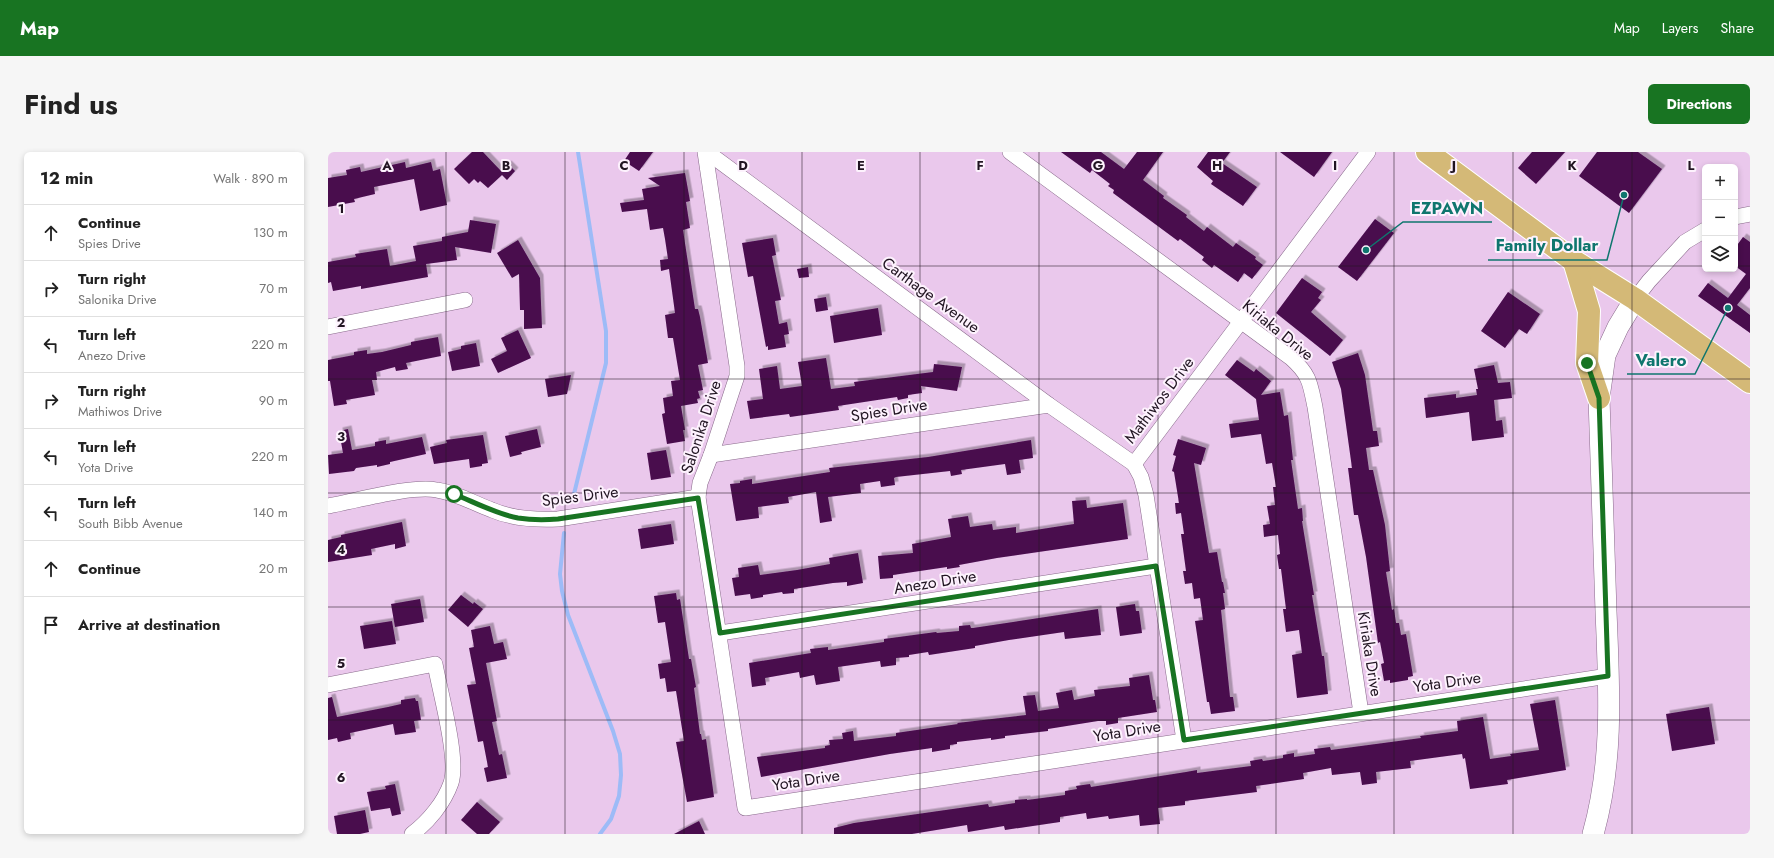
<!DOCTYPE html>
<html lang="en">
<head>
<meta charset="utf-8">
<style>
	:root { --surface:#fff; --page:#f6f6f6; --text:#222; --muted:#767676; --line:#e0e0e0; --accent:#187422 }
	body { margin:0; font-family:Jost,sans-serif; background:var(--page); color:var(--text) }
	.controls { position:absolute; right:12px; top:12px; display:grid; overflow:hidden; border-radius:6px; box-shadow:0 2px 6px #0003 }
	.controls button { width:36px; height:36px; display:grid; place-items:center; padding:0; border:0; border-bottom:1px solid var(--line); background:var(--surface); color:var(--text); font:20px sans-serif }
	.stop { position:absolute; width:12px; height:12px; margin:-9px; border:3px solid #187422; border-radius:50%; background:#fff }
	.stop.end { background:#187422; border-color:#fff; box-shadow:0 1px 4px #0008 }
	.list { margin:0; padding:0; list-style:none }
	h2 { display:flex; justify-content:space-between; align-items:center; height:52px; margin:0; padding:0 16px; font-size:17px }
	h2 small { font-size:13px; font-weight:400; color:var(--muted) }
	.list li { display:grid; grid-template-columns:26px 1fr auto; gap:12px; align-items:center; box-sizing:border-box; height:56px; padding:0 16px; border-top:1px solid var(--line) }
	.list b { display:block; font-size:15px; white-space:nowrap }
	.list p { margin:0; font-size:13px; white-space:nowrap; color:var(--muted) }
	.list em { font-size:13px; font-style:normal; color:var(--muted) }
	.icon { flex:none; width:22px; height:22px; fill:none; stroke:currentColor; stroke-width:2; stroke-linecap:round; stroke-linejoin:round }
	.map { position:relative; flex:none; width:1422px; height:682px; overflow:hidden; border-radius:6px }
	header { display:flex; align-items:center; gap:24px; box-sizing:border-box; height:56px; padding:0 20px; background:var(--accent); color:#fff }
	header strong { font-size:19px }
	nav { display:flex; gap:22px; margin-inline-start:auto; font-size:14px }
	.intro { display:flex; align-items:center; justify-content:space-between; box-sizing:border-box; height:96px; padding:0 24px }
	h1 { margin:0; font-size:28px }
	.button { padding:10px 18px; border-radius:6px; background:var(--accent); color:#fff; font-size:14px; font-weight:700 }
	main { display:flex; gap:24px; padding:0 24px }
	aside { flex:1; background:var(--surface); border-radius:6px; box-shadow:0 2px 6px #0003 }
	.map>svg:first-child { display:block }
	.lines { fill:none; stroke-linecap:round; stroke-linejoin:round }
	.stream { stroke:#9dbbf7; stroke-width:4 }
	.building { fill:#480a4d; filter:url(#shadow) }
	.minor-casing { stroke:#896a8b; stroke-width:16 }
	.secondary-casing { stroke:#896a8b; stroke-width:22 }
	.primary-casing { stroke:#fff; stroke-width:24 }
	.minor { stroke:#fff; stroke-width:15 }
	.secondary { stroke:#fff; stroke-width:21 }
	.primary { stroke:#d4b977; stroke-width:22 }
	.route { stroke:#187422; stroke-width:5 }
	.grid { fill:none; stroke:#211522; stroke-width:1; stroke-opacity:0.55 }
	.labels { text-anchor:middle; dominant-baseline:central; stroke-width:4; stroke-linejoin:round; paint-order:stroke }
	.street-label { font-size:16px; fill:#211522; stroke:#fdf2fd }
	.grid-label { font-size:13px; text-anchor:middle; font-weight:bold; fill:#211522; stroke:#fdf2fd; stroke-width:4; stroke-linejoin:round; paint-order:stroke }
	.leader { fill:none; stroke:#0f766e; stroke-width:1.5 }
	.callout-dot { fill:#0f766e; stroke:#fdf2fd; stroke-width:1.5 }
	.callout-label { font-size:17px; text-anchor:middle; font-weight:bold; fill:#0f766e; stroke:#fdf2fd; stroke-width:4; stroke-linejoin:round; paint-order:stroke }
</style>
</head>
<body>
<header>
<strong>Map</strong>
<nav><a>Map</a><a>Layers</a><a>Share</a></nav>
</header>
<div class="intro"><h1>Find us</h1><a class="button">Directions</a></div>
<main>
<aside>
<h2>12 min<small>Walk · 890 m</small></h2>
<ul class="list">
<li><svg class="icon" aria-label="ahead" viewBox="0 0 24 24"><path d="M12 20V5M6 11l6-6 6 6"/></svg><div><b>Continue</b><p>Spies Drive</p></div><em>130 m</em></li>
<li><svg class="icon" aria-label="right" viewBox="0 0 24 24"><path d="M7 20v-9h11M14 6l5 5-5 5"/></svg><div><b>Turn right</b><p>Salonika Drive</p></div><em>70 m</em></li>
<li><svg class="icon" aria-label="left" viewBox="0 0 24 24"><path d="M17 20v-9H6M10 6l-5 5 5 5"/></svg><div><b>Turn left</b><p>Anezo Drive</p></div><em>220 m</em></li>
<li><svg class="icon" aria-label="right" viewBox="0 0 24 24"><path d="M7 20v-9h11M14 6l5 5-5 5"/></svg><div><b>Turn right</b><p>Mathiwos Drive</p></div><em>90 m</em></li>
<li><svg class="icon" aria-label="left" viewBox="0 0 24 24"><path d="M17 20v-9H6M10 6l-5 5 5 5"/></svg><div><b>Turn left</b><p>Yota Drive</p></div><em>220 m</em></li>
<li><svg class="icon" aria-label="left" viewBox="0 0 24 24"><path d="M17 20v-9H6M10 6l-5 5 5 5"/></svg><div><b>Turn left</b><p>South Bibb Avenue</p></div><em>140 m</em></li>
<li><svg class="icon" aria-label="ahead" viewBox="0 0 24 24"><path d="M12 20V5M6 11l6-6 6 6"/></svg><div><b>Continue</b></div><em>20 m</em></li>
<li><svg class="icon" aria-label="arrive" viewBox="0 0 24 24"><path d="M6 21V4h12l-3 4 3 4H6"/></svg><div><b>Arrive at destination</b></div></li>
</ul>
</aside>
<div class="map">
<svg width="1422" height="682" viewBox="0 0 1422 682">
	<defs>
		<filter id="shadow"><feDropShadow dx="3.5" dy="-3.5" stdDeviation="0" flood-color="#0004"/></filter>
	</defs>
	<rect width="100%" height="100%" fill="#eac8ec"/>
	<g class="lines">
		<g class="stream">
			<polyline points="245,346 278,211 278,179 250,0"/>
			<polyline points="236,381 232,422 234,439 240,463 285,579 292,602 293,623 291,644 283,667 272,682"/>
		</g>
	</g>
	<g class="building">
		<polygon points="144,0 155,0 173,19 180,12 187,19 179,28 174,23 160,36 152,29 150,31 146,27 141,32 126,17"/>
		<polygon points="302,0 325,0 311,19 296,9"/>
		<polygon points="733,0 773,0 796,17 809,0 835,0 815,28 836,44 835,46 859,63 858,65 876,79 879,75 905,95 908,91 928,105 927,107 935,113 924,127 916,121 910,130 886,113 884,116 874,108 876,105 852,87 850,89 785,41 786,38 780,34 782,32 764,18 762,21"/>
		<polygon points="880,0 902,0 894,11 929,35 915,54 883,32 885,29 869,15"/>
		<polygon points="952,0 1004,0 986,25"/>
		<polygon points="1204,0 1237,0 1208,32 1190,16"/>
		<polygon points="1269,0 1310,0 1334,17 1301,61 1251,24"/>
		<polygon points="77,10 78,16 103,10 105,19 112,17 119,53 92,59 86,27 46,35 47,42 26,47 27,50 0,55 0,26 19,23 18,18 32,15 33,20"/>
		<polygon points="357,21 362,49 358,50 362,76 355,78 367,157 370,157 372,165 380,211 370,213 375,238 370,239 372,246 369,247 370,251 353,254 357,278 355,278 357,289 339,292 334,262 337,261 335,246 345,244 343,229 352,228 345,186 340,186 337,163 347,161 341,117 333,119 332,108 340,107 337,87 335,76 322,78 319,57 294,60 292,51 316,48 314,37 332,34 320,26"/>
		<polygon points="1047,67 1066,81 1029,129 1010,115"/>
		<polygon points="142,68 168,72 163,101 127,95 129,108 98,112 100,125 33,137 33,134 5,139 3,130 0,131 0,110 28,105 27,102 59,97 62,114 88,109 85,94 114,89 114,85 140,80"/>
		<polygon points="1415,85 1422,90 1422,136 1409,153 1422,163 1422,181 1370,144 1380,131 1400,146 1418,122 1407,114 1407,96"/>
		<polygon points="445,86 448,103 444,104 453,148 447,149 451,172 459,170 461,182 456,183 458,195 440,198 440,194 438,195 425,124 420,125 414,91"/>
		<polygon points="190,88 212,126 214,176 196,177 196,158 192,158 191,122 184,126 169,101"/>
		<polygon points="480,115 481,125 471,126 469,117"/>
		<polygon points="974,126 994,140 990,146 993,148 983,160 1015,188 1002,204 948,161"/>
		<polygon points="1180,140 1212,162 1199,182 1191,177 1177,196 1153,179"/>
		<polygon points="498,145 500,158 488,160 486,147"/>
		<polygon points="550,156 554,183 506,191 502,164"/>
		<polygon points="190,178 203,206 170,221 163,207 179,199 173,186"/>
		<polygon points="110,185 113,204 78,211 80,217 68,219 67,215 48,220 49,228 44,228 47,243 18,248 19,252 6,254 2,229 0,229 0,208 26,203 26,200 39,198 39,202 54,200 83,193 83,190"/>
		<polygon points="148,191 152,214 124,219 120,200 133,197 133,194"/>
		<polygon points="1030,201 1037,223 1045,279 1049,279 1051,294 1038,296 1041,318 1045,318 1057,373 1062,419 1058,420 1064,458 1066,457 1068,471 1071,471 1073,483 1078,482 1085,524 1080,525 1080,528 1062,531 1062,528 1056,529 1053,512 1056,511 1052,490 1050,491 1038,405 1030,363 1026,363 1020,316 1024,316 1013,237 1004,210"/>
		<polygon points="498,206 503,237 527,234 526,230 605,220 606,212 634,215 629,239 593,234 594,241 580,243 580,246 570,248 569,245 510,254 511,258 462,265 461,262 422,267 419,249 435,247 431,217 449,214 452,237 474,234 470,210"/>
		<polygon points="909,208 926,220 928,217 943,229 933,243 952,240 956,264 960,263 965,308 963,308 970,357 974,356 975,369 974,369 986,443 984,443 994,504 996,504 1000,542 969,546 964,503 974,501 971,478 958,480 955,457 958,457 953,417 951,417 949,403 952,402 950,383 936,385 935,373 942,372 939,354 947,353 945,335 948,335 944,311 938,312 933,282 903,286 901,272 931,268 928,247 897,223"/>
		<polygon points="1166,213 1170,231 1182,230 1184,246 1166,248 1168,269 1174,268 1176,285 1144,289 1141,260 1098,266 1096,246 1128,242 1128,246 1149,243 1148,237 1150,237 1146,217"/>
		<polygon points="243,223 239,242 220,245 217,227"/>
		<polygon points="20,277 24,298 47,294 47,290 58,288 58,292 94,285 98,302 62,310 62,312 49,315 49,313 28,316 26,319 1,322 0,303 15,301 11,279"/>
		<polygon points="209,277 213,295 193,300 194,302 182,305 177,284"/>
		<polygon points="155,283 160,311 154,312 154,314 142,316 141,307 106,312 102,295 119,291 118,288"/>
		<polygon points="850,287 878,296 873,313 866,311 881,401 889,400 894,430 895,430 897,441 895,441 897,457 893,458 902,545 905,545 907,559 883,562 881,550 879,550 867,469 875,468 872,446 866,447 864,431 857,432 855,419 858,419 853,382 856,382 853,361 848,362 847,351 851,351 846,320 844,319 848,304 845,303"/>
		<polygon points="703,288 705,306 691,308 693,321 679,323 677,312 633,318 634,322 623,324 622,319 568,325 566,326 567,333 553,335 552,329 532,332 533,341 500,345 504,369 492,371 488,340 460,345 461,351 430,355 431,366 408,369 402,332 412,331 412,329 424,327 424,332 502,320 501,316 600,305"/>
		<polygon points="338,298 343,325 323,328 319,301"/>
		<polygon points="758,348 759,356 795,351 800,387 669,406 631,413 632,415 619,417 619,415 565,423 565,426 552,427 550,404 585,401 584,392 623,385 620,367 640,364 642,375 664,372 665,378 688,375 688,381 746,372 744,349"/>
		<polygon points="74,370 78,394 67,397 67,392 43,397 44,403 0,410 0,388 13,385 13,383"/>
		<polygon points="343,372 346,392 313,397 310,377"/>
		<polygon points="530,401 535,431 519,434 519,430 505,431 466,437 466,441 455,442 454,440 435,443 435,445 423,447 422,442 407,444 404,426 411,425 410,416 430,413 432,423 469,418 502,412 501,406"/>
		<polygon points="348,441 349,448 352,447 361,507 363,507 368,535 366,536 372,582 373,582 374,588 378,587 386,645 359,650 348,590 356,589 348,539 339,540 337,526 332,527 330,512 343,510 337,470 330,471 326,444"/>
		<polygon points="133,443 145,452 146,450 155,457 140,475 120,458"/>
		<polygon points="92,447 96,470 67,475 63,452"/>
		<polygon points="807,452 808,459 811,459 814,481 792,484 788,455"/>
		<polygon points="770,457 773,483 737,487 736,480 681,488 647,494 647,496 601,503 600,500 581,503 581,505 568,506 568,513 553,515 552,509 510,515 512,529 488,533 486,523 472,526 471,520 437,526 438,533 424,535 421,511 483,501 482,497 500,495 500,498 556,490 556,487 608,480 609,481 631,479 631,474 642,473 643,476 645,476"/>
		<polygon points="64,469 68,492 36,497 32,474"/>
		<polygon points="162,474 166,492 175,490 179,507 158,511 169,569 164,570 171,603 174,602 179,626 159,630 156,616 160,615 155,589 150,590 139,533 148,532 141,496 146,495 143,478"/>
		<polygon points="821,523 825,548 827,548 829,560 790,566 790,571 778,573 778,569 770,569 720,577 720,579 677,584 677,586 663,588 663,586 629,590 629,592 622,593 622,597 604,600 604,596 562,602 433,625 429,605 497,596 497,594 502,593 501,588 515,587 514,581 525,579 526,589 568,584 568,581 630,572 629,571 698,563 695,544 707,543 710,559 731,556 728,541 744,538 746,548 767,544 766,538 802,534 801,526"/>
		<polygon points="4,545 9,565 60,555 73,552 73,548 87,546 88,549 90,549 93,568 86,569 88,580 67,583 65,572 22,581 23,587 10,590 9,586 0,588 0,546"/>
		<polygon points="1227,548 1238,618 1179,628 1180,632 1142,637 1137,606 1135,607 1134,602 1082,609 1083,616 1048,620 1049,631 1034,633 1032,620 1004,623 1003,616 975,621 976,627 928,634 929,640 857,649 857,653 830,656 832,672 812,674 811,663 781,667 780,664 759,667 758,661 732,665 732,670 677,678 676,674 640,680 639,673 584,682 506,682 506,676 526,671 660,652 661,655 687,651 687,648 699,647 699,648 737,643 737,639 749,637 748,634 762,632 763,635 858,620 869,618 869,621 923,614 922,609 934,607 935,609 955,606 955,603 966,601 966,605 987,602 986,597 1002,595 1003,598 1093,586 1092,584 1130,579 1129,569 1155,565 1162,607 1183,604 1182,602 1211,598 1202,552"/>
		<polygon points="1381,555 1387,592 1344,599 1338,562"/>
		<polygon points="67,632 73,662 64,664 62,656 43,659 39,640 58,637 57,634"/>
		<polygon points="149,650 172,670 161,682 149,682 133,668"/>
		<polygon points="37,658 41,680 32,682 9,682 6,664"/>
		<polygon points="371,669 377,682 346,682"/>
	</g>
	<g class="lines">
		<defs>
			<g id="minor">
				<polyline points="377,0 409,214 409,224 383,303 372,331 370,345 417,656 1280,524"/>
				<polyline points="379,0 721,253 806,312"/>
				<path d="M682 0 963 206C982 223 982 231 987 255L1033 561"/>
				<polyline points="1407,65 1422,62"/>
				<polyline points="1307,147 1321,129 1357,90 1377,78"/>
				<polyline points="0,175 137,148"/>
				<polyline points="383,303 721,253"/>
				<path d="M0 354C28 349 83 333 109 338 129 341 145 351 164 358 185 367 207 368 230 367L370 345"/>
				<polyline points="392,481 828,414"/>
				<path d="M0 533 107 512C112 540 131 607 123 631 116 651 100 670 84 682"/>
				<polyline points="856,588 818,343 813,325 806,312 1040,0"/>
			</g>
			<path id="secondary" d="M1265 682C1286 608 1281 534 1278 459 1276 388 1273 317 1271 246L1277 203 1290 175 1307 147"/>
			<g id="primary">
				<polyline points="1099,0 1246,109 1307,147 1422,230"/>
				<polyline points="1246,109 1261,159 1259,211 1271,246"/>
			</g>
		</defs>
		<use href="#minor" class="minor-casing"/>
		<use href="#secondary" class="secondary-casing"/>
		<use href="#primary" class="primary-casing"/>
		<use href="#minor" class="minor"/>
		<use href="#secondary" class="secondary"/>
		<use href="#primary" class="primary"/>
	</g>
	<g class="lines">
		<path class="route" d="M126 342C146 350 168 362 190 366 203 368 216 368 230 367L370 346 392 481 828 414 856 588 1280 524 1271 246 1259 211"/>
	</g>
	<path class="grid" d="M118 0V682M237 0V682M356 0V682M474 0V682M592 0V682M711 0V682M830 0V682M948 0V682M1066 0V682M1185 0V682M1304 0V682M0 114H1377M1407 114H1422M0 227H1422M0 341H1422M0 455H1422M0 568H1422"/>
	<g class="labels">
		<g class="street-label">
			<text transform="translate(603 143) rotate(36)">Carthage Avenue</text>
			<text transform="translate(950 178) rotate(39)">Kiriaka Drive</text>
			<text transform="translate(831 248) rotate(-53)">Mathiwos Drive</text>
			<text transform="translate(561 258) rotate(-9)">Spies Drive</text>
			<text transform="translate(373 275) rotate(-72)">Salonika Drive</text>
			<text transform="translate(252 344) rotate(-7)">Spies Drive</text>
			<text transform="translate(607 430) rotate(-9)">Anezo Drive</text>
			<text transform="translate(1042 502) rotate(81)">Kiriaka Drive</text>
			<text transform="translate(1119 530) rotate(-8)">Yota Drive</text>
			<text transform="translate(799 579) rotate(-9)">Yota Drive</text>
			<text transform="translate(478 628) rotate(-9)">Yota Drive</text>
		</g>
	</g>
	<g class="grid-label">
		<text x="59" y="18">A</text>
		<text x="178" y="18">B</text>
		<text x="296" y="18">C</text>
		<text x="415" y="18">D</text>
		<text x="533" y="18">E</text>
		<text x="652" y="18">F</text>
		<text x="770" y="18">G</text>
		<text x="889" y="18">H</text>
		<text x="1007" y="18">I</text>
		<text x="1126" y="18">J</text>
		<text x="1244" y="18">K</text>
		<text x="1363" y="18">L</text>
		<text x="13" y="61">1</text>
		<text x="13" y="175">2</text>
		<text x="13" y="289">3</text>
		<text x="13" y="402">4</text>
		<text x="13" y="516">5</text>
		<text x="13" y="630">6</text>
	</g>
	<path class="leader" d="M1038 98L1075 70H1164M1296 43L1279 108H1160M1400 156L1367 222H1299"/>
	<g class="callout-dot">
		<circle cx="1038" cy="98" r="4"/>
		<circle cx="1296" cy="43" r="4"/>
		<circle cx="1400" cy="156" r="4"/>
	</g>
	<g class="callout-label">
		<text x="1119" y="62">EZPAWN</text>
		<text x="1219" y="99">Family Dollar</text>
		<text x="1333" y="214">Valero</text>
	</g>
</svg>
<div class="controls">
<button>+</button>
<button>−</button>
<button><svg class="icon" aria-label="layers" viewBox="0 0 24 24"><path d="M12 4l9 5-9 5-9-5zM3 14l9 5 9-5"/></svg></button>
</div>
<div class="stop" style="left:126px;top:342px"></div>
<div class="stop end" style="left:1259px;top:211px"></div>
</div>
</main>
</body>
</html>
